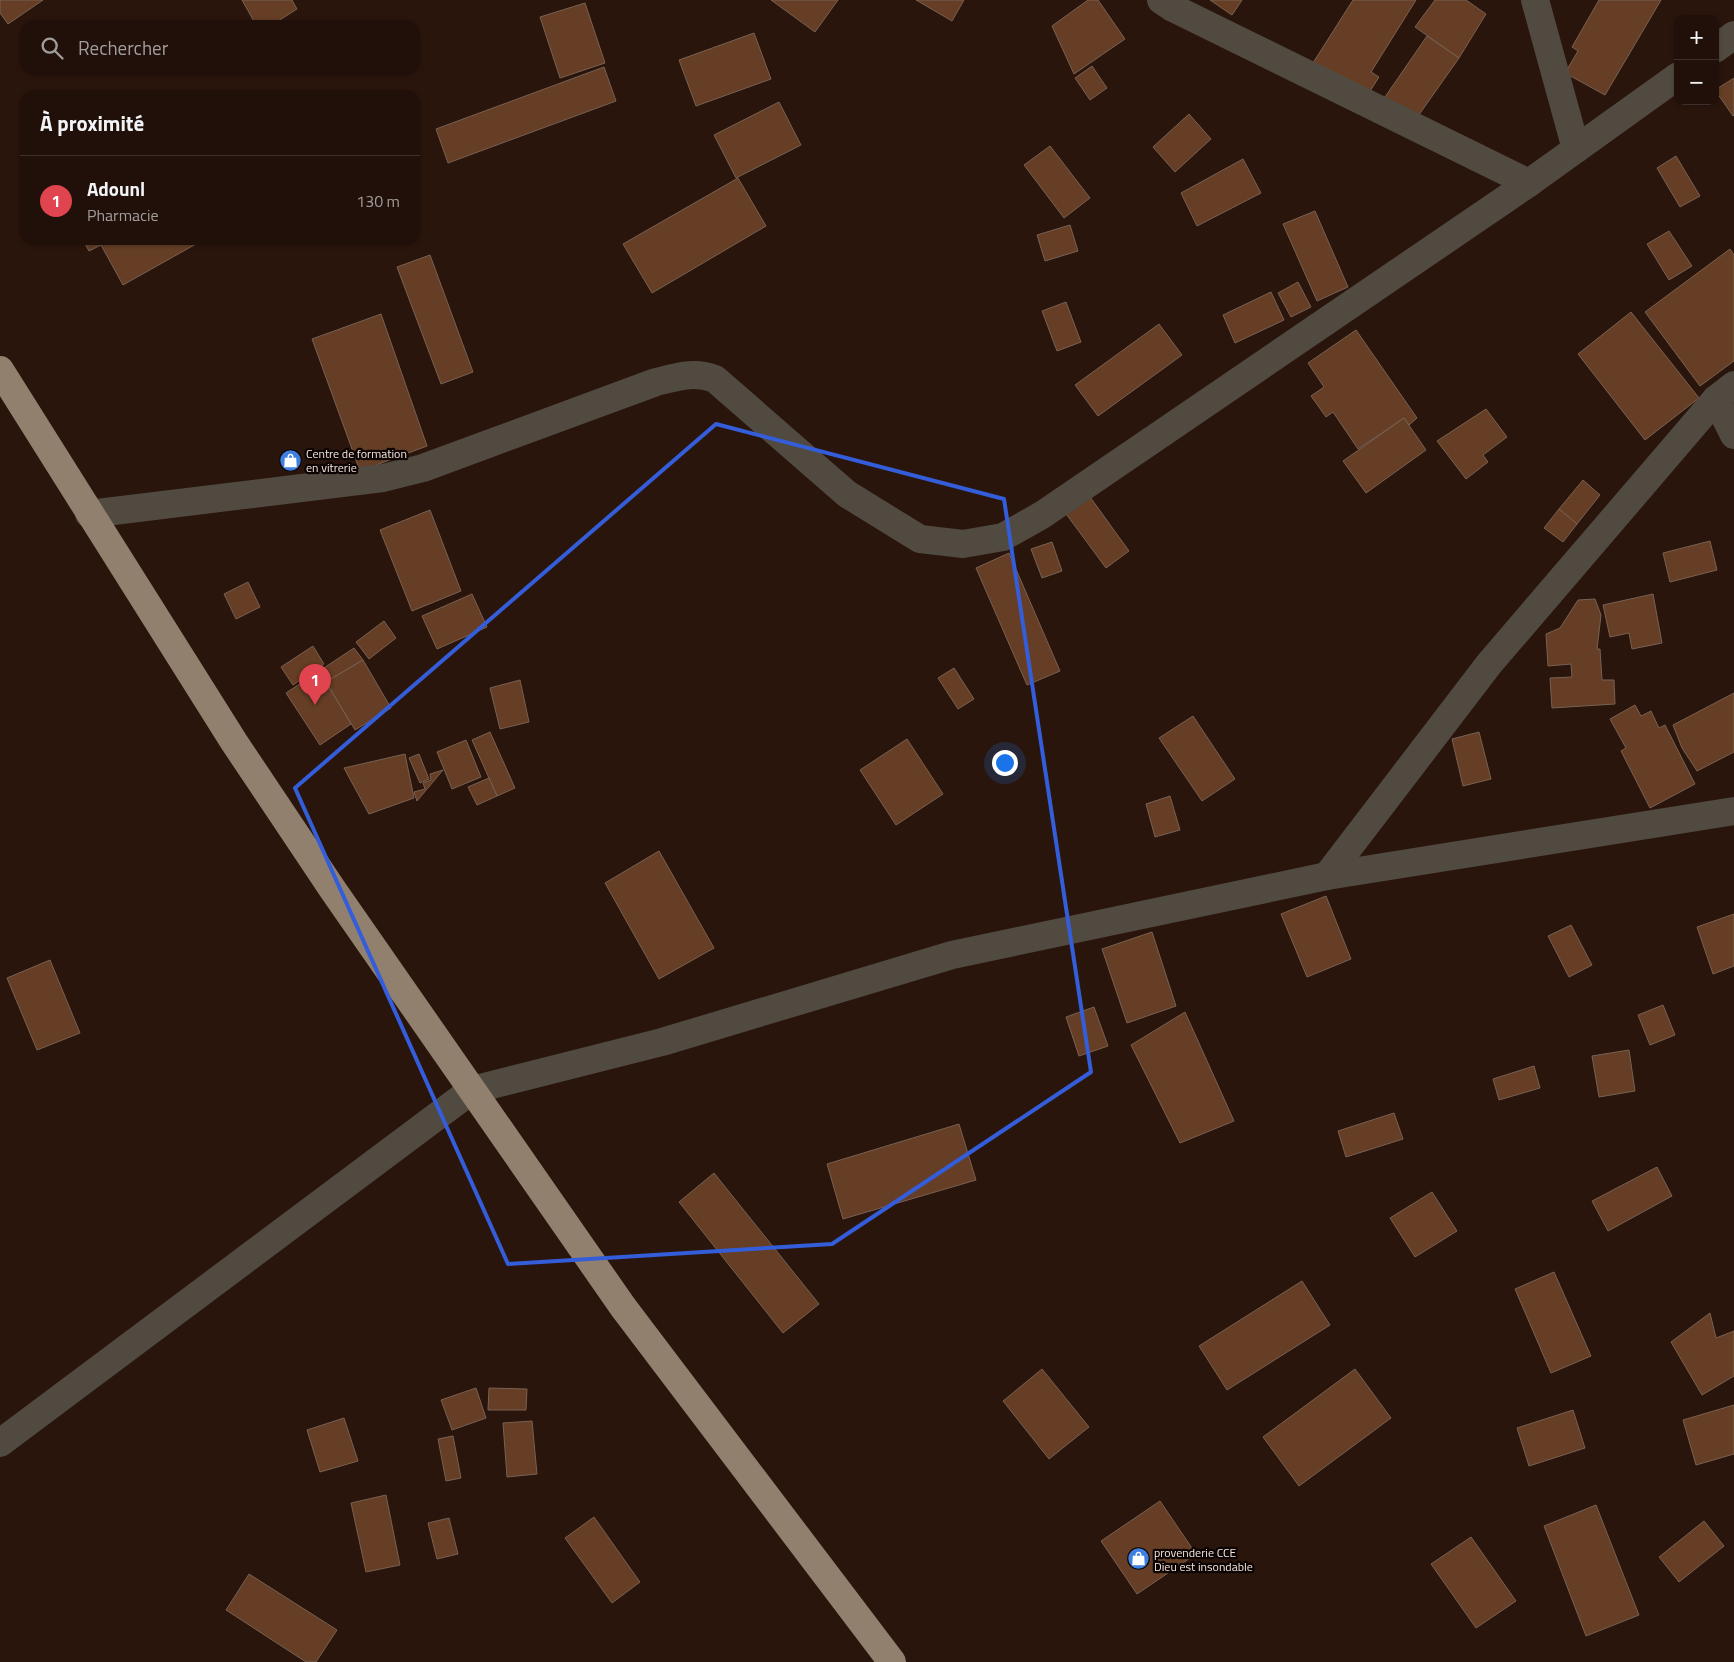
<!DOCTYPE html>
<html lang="fr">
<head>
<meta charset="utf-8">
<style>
	:root { --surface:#201009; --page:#281912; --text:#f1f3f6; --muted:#a29d9c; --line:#3d302a; --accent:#1a73e8 }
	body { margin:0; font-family:"Titillium Web",sans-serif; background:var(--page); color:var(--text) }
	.controls { position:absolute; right:15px; top:15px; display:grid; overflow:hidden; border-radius:10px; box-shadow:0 1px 4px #0004 }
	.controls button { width:45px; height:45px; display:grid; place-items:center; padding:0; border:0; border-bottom:1px solid var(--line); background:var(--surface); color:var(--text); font:25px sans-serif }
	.you { position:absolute; left:1004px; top:762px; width:18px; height:18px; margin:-12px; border:4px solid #fff; border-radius:50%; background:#1a73e8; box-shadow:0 0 0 8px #1a73e833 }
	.badge { display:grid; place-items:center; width:32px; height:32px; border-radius:50%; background:var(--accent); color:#fff; font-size:16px; font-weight:700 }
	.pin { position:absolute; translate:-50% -41px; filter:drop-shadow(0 1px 2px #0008) }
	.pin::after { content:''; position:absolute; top:26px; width:18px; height:15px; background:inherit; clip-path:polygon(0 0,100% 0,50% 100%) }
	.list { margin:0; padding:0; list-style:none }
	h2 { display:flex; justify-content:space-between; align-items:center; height:65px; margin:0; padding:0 20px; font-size:21px }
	h2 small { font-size:16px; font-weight:400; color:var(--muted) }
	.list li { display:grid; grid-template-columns:32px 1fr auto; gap:15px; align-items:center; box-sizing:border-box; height:90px; padding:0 20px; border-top:1px solid var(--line) }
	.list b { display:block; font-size:19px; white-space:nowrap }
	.list p { margin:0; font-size:16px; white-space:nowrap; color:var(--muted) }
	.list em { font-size:16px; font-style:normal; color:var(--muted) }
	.icon { flex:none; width:28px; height:28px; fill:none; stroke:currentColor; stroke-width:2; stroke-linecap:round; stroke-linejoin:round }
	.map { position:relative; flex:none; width:1734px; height:1662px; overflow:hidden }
	.search { position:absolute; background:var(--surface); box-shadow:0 1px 4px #0004; left:20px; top:20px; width:400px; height:55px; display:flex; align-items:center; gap:12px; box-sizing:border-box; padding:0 18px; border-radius:15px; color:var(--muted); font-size:19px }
	.panel { position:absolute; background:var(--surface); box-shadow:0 1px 4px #0004; left:20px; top:90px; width:400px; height:155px; border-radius:15px }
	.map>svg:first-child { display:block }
	.building { fill:#653e25; stroke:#786153 }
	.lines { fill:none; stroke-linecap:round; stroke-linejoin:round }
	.minor { stroke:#514a41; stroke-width:28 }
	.trunk { stroke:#92806e; stroke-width:28 }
	.marked { fill:none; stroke:#335dd9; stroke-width:4; stroke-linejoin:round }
	.labels { text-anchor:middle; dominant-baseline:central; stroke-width:4.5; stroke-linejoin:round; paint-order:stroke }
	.poi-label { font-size:12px; fill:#f5e6df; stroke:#0c0402; text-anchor:start }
</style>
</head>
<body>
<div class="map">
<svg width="1734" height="1662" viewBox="0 0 1734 1662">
	<rect width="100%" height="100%" fill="#2a150c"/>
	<g class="building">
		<polygon points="0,0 43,0 8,24 0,13"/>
		<polygon points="242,0 292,0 297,9 272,25 256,25"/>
		<polygon points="771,0 838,0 815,32"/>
		<polygon points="916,0 964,0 952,21"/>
		<polygon points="1088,0 1098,0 1125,39 1074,74 1052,26"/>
		<polygon points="1210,0 1242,0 1232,15"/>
		<polygon points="1353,0 1416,0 1371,72 1379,77 1365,99 1311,66"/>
		<polygon points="1435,0 1466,0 1486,14 1459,58 1415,27"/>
		<polygon points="1599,0 1661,0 1605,95 1565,73 1578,51 1572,47"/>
		<polygon points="585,3 605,63 560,78 540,17"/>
		<polygon points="754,33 771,79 696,106 679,60"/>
		<polygon points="1427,36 1459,58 1416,119 1385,97"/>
		<polygon points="1092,66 1107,88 1090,100 1075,78"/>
		<polygon points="604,67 616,101 448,163 436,129"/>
		<polygon points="1734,78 1734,115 1733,116 1715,90"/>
		<polygon points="779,102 801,145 736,178 714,135"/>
		<polygon points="1189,114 1211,139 1175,172 1153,147"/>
		<polygon points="1050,146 1090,198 1064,218 1024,165"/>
		<polygon points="1676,156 1700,196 1680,207 1657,168"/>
		<polygon points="1243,159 1261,193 1197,226 1181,193"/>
		<polygon points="738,178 766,226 652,293 623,244"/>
		<polygon points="1315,211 1348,287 1317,301 1283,224"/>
		<polygon points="1070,225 1078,251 1045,261 1037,235"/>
		<polygon points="1669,231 1692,266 1669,280 1647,244"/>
		<polygon points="83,240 194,240 196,244 123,285 101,245 89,251"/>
		<polygon points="1730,249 1734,255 1734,361 1700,386 1645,312"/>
		<polygon points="430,255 473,372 441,384 397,267"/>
		<polygon points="1298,282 1311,307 1291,317 1278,293"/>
		<polygon points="1271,292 1284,320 1235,343 1223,315"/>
		<polygon points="1066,302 1081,342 1057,351 1042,311"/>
		<polygon points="1631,312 1699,398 1645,440 1578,354"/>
		<polygon points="381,314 427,446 360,471 312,339"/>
		<polygon points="1159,324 1182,355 1098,416 1075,385"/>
		<polygon points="1356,330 1417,418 1409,425 1404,418 1358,449 1333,412 1326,417 1311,396 1324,387 1308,363"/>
		<polygon points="1486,409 1507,437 1483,455 1488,462 1466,479 1437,441"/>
		<polygon points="1404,418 1426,450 1366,493 1343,461"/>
		<polygon points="1583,480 1600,495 1577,524 1559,509"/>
		<polygon points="1085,490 1129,551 1106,568 1061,507"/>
		<polygon points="1559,509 1577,524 1563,542 1544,528"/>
		<polygon points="430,510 461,591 412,611 380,530"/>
		<polygon points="1710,541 1717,570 1670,582 1663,553"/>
		<polygon points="1052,542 1062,571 1042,578 1031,549"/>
		<polygon points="1009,553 1060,671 1027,685 976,568"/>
		<polygon points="248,582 260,607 236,619 224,594"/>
		<polygon points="472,594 487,627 437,649 422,616"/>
		<polygon points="1653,594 1662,643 1632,649 1629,633 1610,637 1603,605"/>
		<polygon points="1595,599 1601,615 1597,649 1600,649 1602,680 1614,680 1615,704 1552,708 1550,678 1572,677 1571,664 1548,666 1546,634 1560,628 1578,600"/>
		<polygon points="384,621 396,638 369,659 356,642"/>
		<polygon points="313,646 324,664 293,685 281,667"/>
		<polygon points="354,648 363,660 326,682 351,724 320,745 286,693"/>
		<polygon points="363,660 391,708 355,730 326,682"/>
		<polygon points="954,668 974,699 958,709 938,678"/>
		<polygon points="520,680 529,722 500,729 490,688"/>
		<polygon points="1734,693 1734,752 1697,771 1682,748 1673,725"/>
		<polygon points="1635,705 1641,716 1651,711 1659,728 1665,725 1695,784 1650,808 1621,751 1626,748 1610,719"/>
		<polygon points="1193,716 1235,779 1202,801 1159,738"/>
		<polygon points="490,732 515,788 497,796 472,740"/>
		<polygon points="1479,732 1491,779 1463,786 1452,739"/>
		<polygon points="907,739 943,794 896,825 860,770"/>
		<polygon points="466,740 481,777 452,789 437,752"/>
		<polygon points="405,754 414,798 369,814 344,768"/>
		<polygon points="419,754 429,779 420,783 409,758"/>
		<polygon points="443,770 417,801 414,792 425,789 423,783 431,780 430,774"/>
		<polygon points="489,778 497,796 477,805 468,787"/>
		<polygon points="1170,796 1180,830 1155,837 1146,804"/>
		<polygon points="659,851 714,948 659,979 605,883"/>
		<polygon points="1326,896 1351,959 1307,977 1281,914"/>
		<polygon points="1734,914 1734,966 1713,974 1697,927"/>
		<polygon points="1571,925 1592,965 1569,977 1548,936"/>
		<polygon points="1152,932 1176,1006 1127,1023 1102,949"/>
		<polygon points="50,960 80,1033 37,1050 7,978"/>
		<polygon points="1663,1005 1675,1035 1650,1045 1638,1015"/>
		<polygon points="1094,1007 1108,1046 1079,1056 1066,1017"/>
		<polygon points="1185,1012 1234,1121 1180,1143 1131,1045"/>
		<polygon points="1629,1050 1635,1091 1599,1097 1592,1056"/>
		<polygon points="1534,1066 1540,1088 1499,1100 1493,1079"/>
		<polygon points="1394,1113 1403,1139 1346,1157 1338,1131"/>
		<polygon points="959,1124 976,1180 843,1219 827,1164"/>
		<polygon points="1657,1167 1672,1196 1608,1231 1592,1201"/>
		<polygon points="714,1173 819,1304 783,1333 679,1202"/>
		<polygon points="1432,1192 1457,1231 1415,1257 1390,1218"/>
		<polygon points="1554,1272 1591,1356 1551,1373 1515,1289"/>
		<polygon points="1302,1281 1330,1325 1227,1390 1199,1346"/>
		<polygon points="1710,1313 1716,1338 1734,1331 1734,1376 1702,1395 1671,1342"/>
		<polygon points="1042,1369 1089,1427 1049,1459 1003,1401"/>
		<polygon points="1355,1369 1391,1418 1299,1486 1263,1437"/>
		<polygon points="476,1388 486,1418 452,1430 441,1400"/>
		<polygon points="489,1388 527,1389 526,1410 488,1410"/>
		<polygon points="1734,1405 1734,1454 1696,1465 1683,1420"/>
		<polygon points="1573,1410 1585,1448 1529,1466 1517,1428"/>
		<polygon points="344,1418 358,1461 320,1472 307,1430"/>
		<polygon points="532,1421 537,1474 507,1477 503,1423"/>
		<polygon points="453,1436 461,1478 446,1481 438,1439"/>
		<polygon points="386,1495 400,1565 366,1572 351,1503"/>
		<polygon points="1160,1501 1196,1554 1137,1594 1101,1541"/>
		<polygon points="1596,1505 1639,1615 1586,1636 1544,1526"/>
		<polygon points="594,1517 640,1582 612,1603 565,1538"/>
		<polygon points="449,1518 458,1554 437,1559 428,1523"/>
		<polygon points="1704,1521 1724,1546 1679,1582 1659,1557"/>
		<polygon points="1471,1537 1516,1601 1476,1628 1431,1564"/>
		<polygon points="249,1574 337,1630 316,1662 306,1662 226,1610"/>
	</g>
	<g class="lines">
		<g class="minor">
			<polyline points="1161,0 1173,8 1529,183"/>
			<polyline points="1535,0 1576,149"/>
			<polyline points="1715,49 1734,35"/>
			<polyline points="1716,399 1734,435"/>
			<path d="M89 514 383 478 423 468 656 382C677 377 694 371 715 379L847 494 920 539 963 544 1003 537 1042 515 1529 183 1678 76"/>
			<polyline points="1327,876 1489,664 1716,399 1734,385"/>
			<polyline points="0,1443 472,1090 662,1042 952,955 1327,876 1734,811"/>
		</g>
		<polyline class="trunk" points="0,370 234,742 333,890 623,1307 892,1662"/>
	</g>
	<path class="marked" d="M716 424 1004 499 1091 1072 832 1244 508 1264 295 788Z"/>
	<defs>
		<symbol id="shop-disc" viewBox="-11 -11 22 22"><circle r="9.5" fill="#3f7fe0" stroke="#0c0402"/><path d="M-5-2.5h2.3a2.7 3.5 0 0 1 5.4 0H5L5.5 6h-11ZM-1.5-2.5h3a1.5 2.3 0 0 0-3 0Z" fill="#fff"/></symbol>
	</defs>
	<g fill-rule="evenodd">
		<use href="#shop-disc" x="278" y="448" width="25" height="25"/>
		<use href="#shop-disc" x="1126" y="1546" width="25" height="25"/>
	</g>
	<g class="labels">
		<g class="poi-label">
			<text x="306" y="453">Centre de formation<tspan x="306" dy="14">en vitrerie</tspan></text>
			<text x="1154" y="1552">provenderie CCE<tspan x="1154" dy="14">Dieu est insondable</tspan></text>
		</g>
	</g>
</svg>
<div class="controls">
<button>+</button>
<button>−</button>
</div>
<div class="you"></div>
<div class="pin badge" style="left:315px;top:705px;background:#e0444e">1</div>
<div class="search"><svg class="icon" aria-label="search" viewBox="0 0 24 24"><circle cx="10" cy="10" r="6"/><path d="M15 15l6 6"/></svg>Rechercher</div>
<section class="panel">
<h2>À proximité<small></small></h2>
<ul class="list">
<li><span class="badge" style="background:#e0444e">1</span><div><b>Adounl</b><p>Pharmacie</p></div><em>130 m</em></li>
</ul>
</section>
</div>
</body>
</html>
